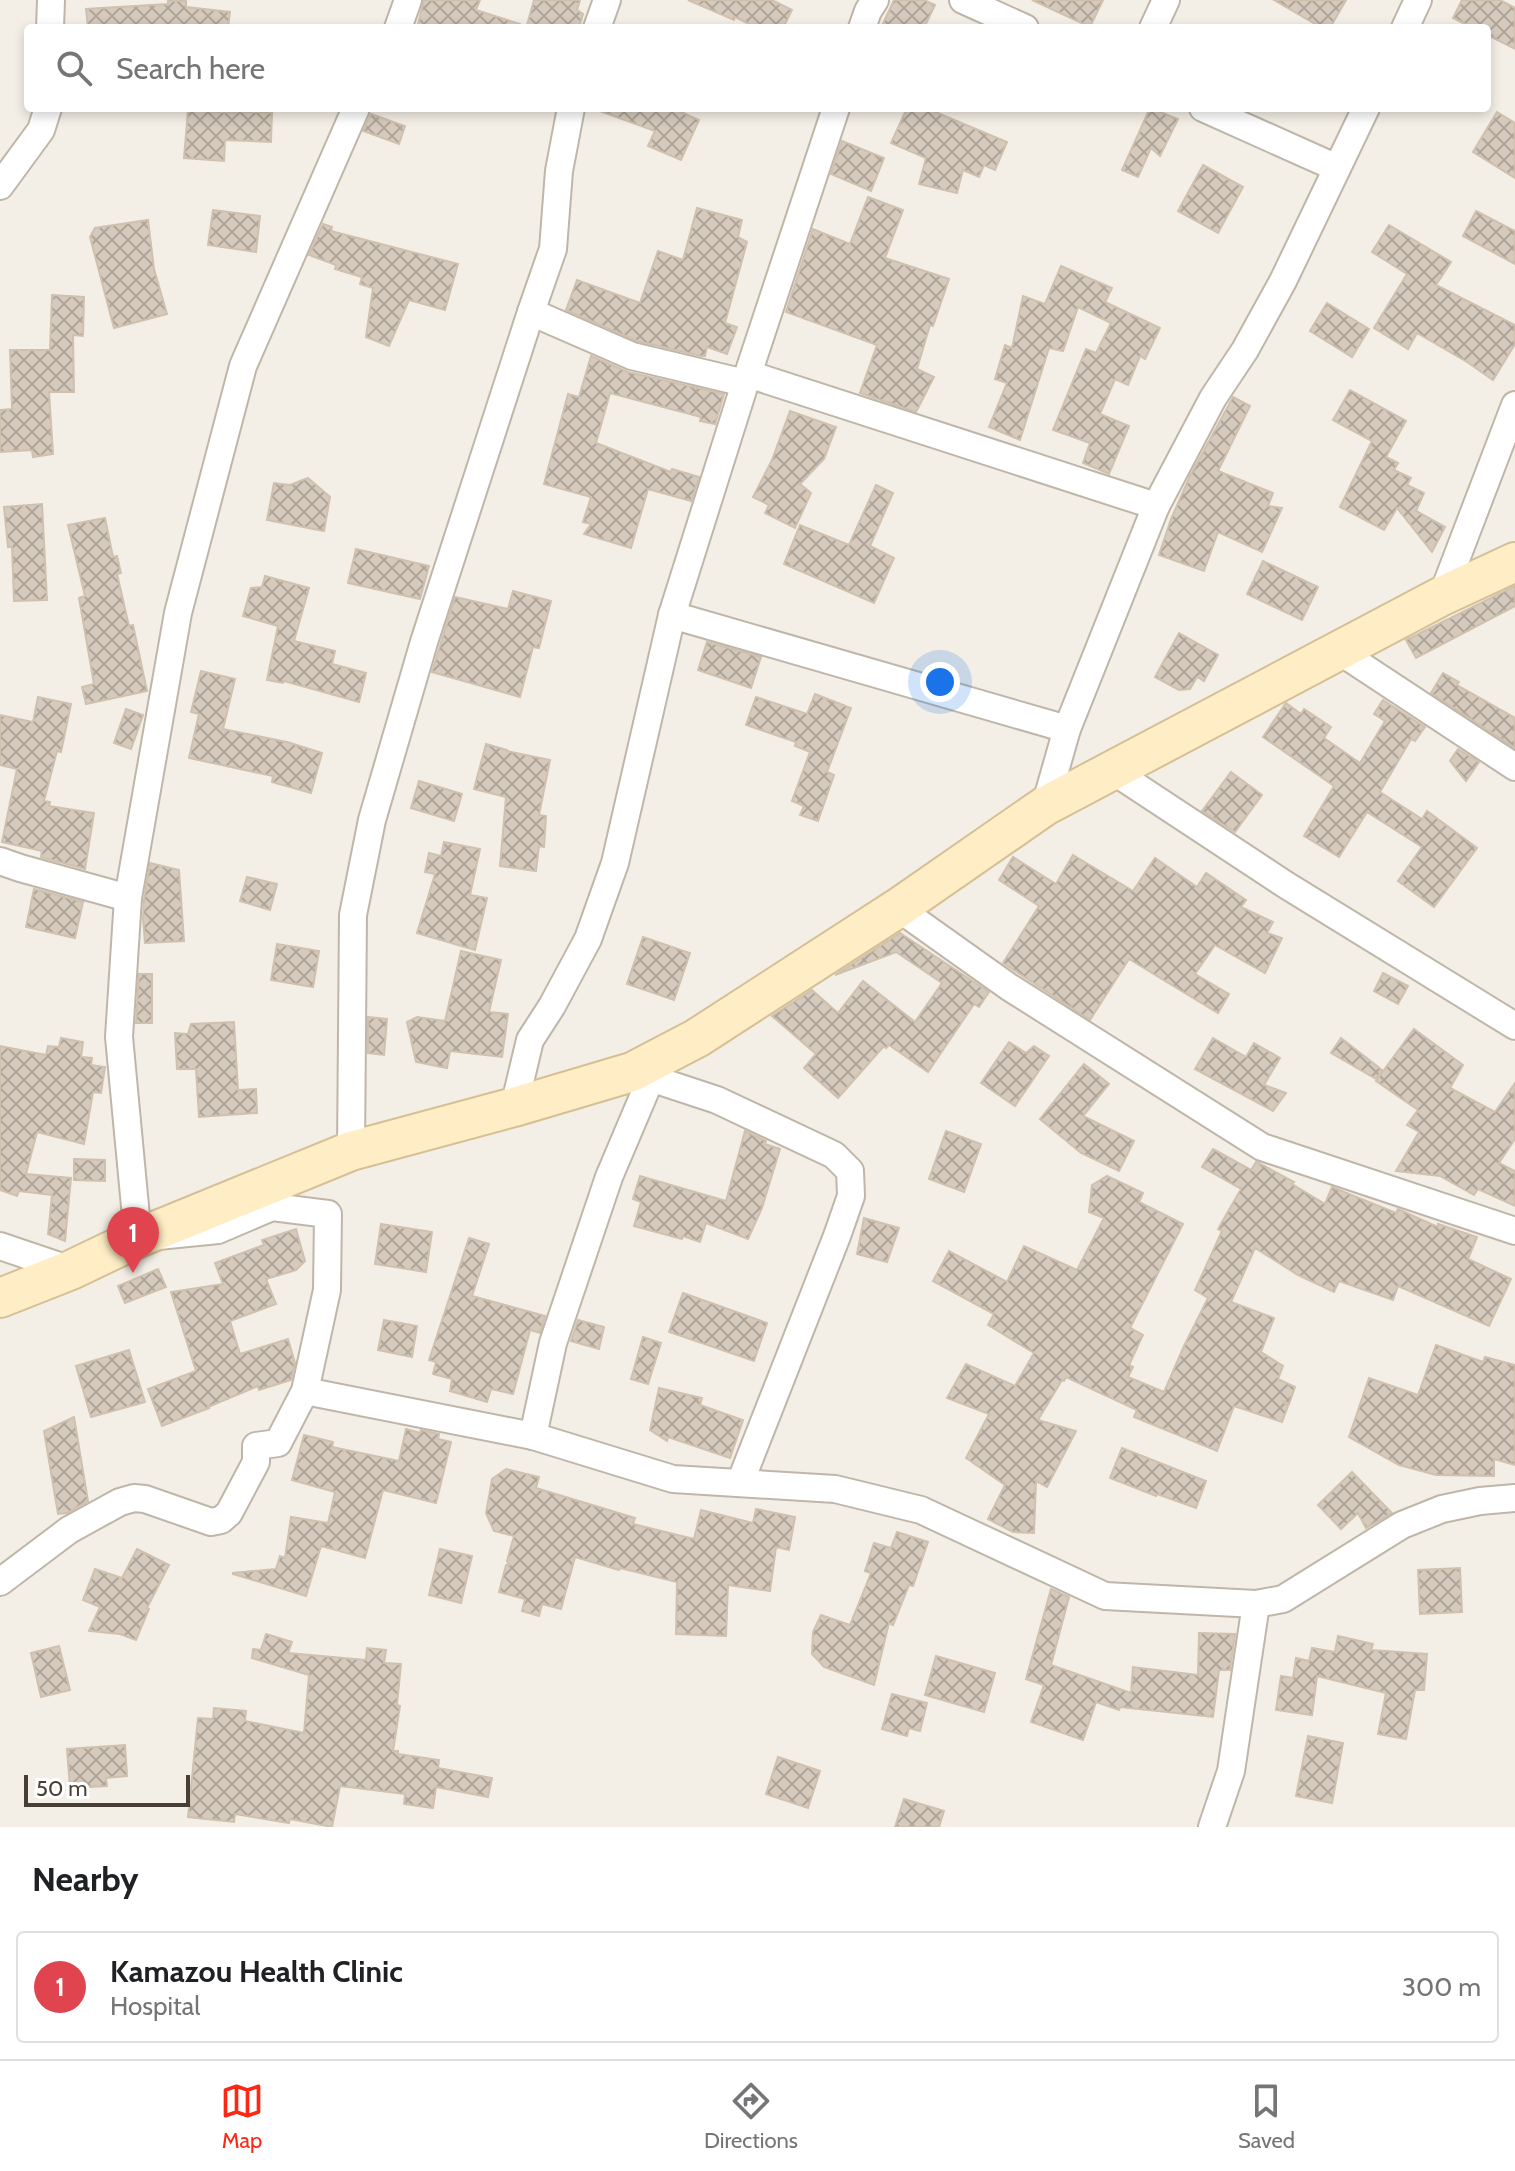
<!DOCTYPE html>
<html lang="en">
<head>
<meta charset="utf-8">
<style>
	:root { --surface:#fff; --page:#f6f6f6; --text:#202124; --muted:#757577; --line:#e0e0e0; --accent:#fe2713 }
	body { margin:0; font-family:Cabin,sans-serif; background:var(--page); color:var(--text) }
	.scale { position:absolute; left:24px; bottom:20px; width:166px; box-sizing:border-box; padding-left:8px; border:4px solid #473f35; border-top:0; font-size:22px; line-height:28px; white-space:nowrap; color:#473f35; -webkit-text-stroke:6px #fff; paint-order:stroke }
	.you { position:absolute; left:940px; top:682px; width:28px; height:28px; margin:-20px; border:6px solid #fff; border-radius:50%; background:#1a73e8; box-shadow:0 0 0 12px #1a73e833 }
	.badge { display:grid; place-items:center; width:52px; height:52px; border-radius:50%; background:var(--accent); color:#fff; font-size:26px; font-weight:700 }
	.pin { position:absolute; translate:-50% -66px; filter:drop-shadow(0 2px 4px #0008) }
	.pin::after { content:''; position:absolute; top:42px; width:28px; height:24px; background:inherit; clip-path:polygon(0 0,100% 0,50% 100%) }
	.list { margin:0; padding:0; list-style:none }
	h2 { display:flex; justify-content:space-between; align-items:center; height:104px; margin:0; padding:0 32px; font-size:34px }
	h2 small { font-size:26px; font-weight:400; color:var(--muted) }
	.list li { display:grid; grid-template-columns:52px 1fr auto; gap:24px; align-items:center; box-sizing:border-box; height:112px; margin:0 16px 16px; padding:0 16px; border:2px solid var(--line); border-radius:8px }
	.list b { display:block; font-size:30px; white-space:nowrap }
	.list p { margin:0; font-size:26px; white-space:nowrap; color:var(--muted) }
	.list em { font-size:26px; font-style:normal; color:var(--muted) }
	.icon { flex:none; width:44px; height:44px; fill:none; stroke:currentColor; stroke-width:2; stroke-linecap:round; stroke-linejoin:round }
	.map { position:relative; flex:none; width:1515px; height:1827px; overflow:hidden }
	.search { position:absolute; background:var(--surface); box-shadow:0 4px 12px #0003; left:24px; right:24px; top:24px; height:88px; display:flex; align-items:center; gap:20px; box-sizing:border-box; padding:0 28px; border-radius:8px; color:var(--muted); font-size:30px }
	.sheet { height:232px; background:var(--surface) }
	nav { display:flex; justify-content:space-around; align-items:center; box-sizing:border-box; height:112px; border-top:2px solid var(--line); background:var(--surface); font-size:22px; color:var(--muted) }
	nav a { display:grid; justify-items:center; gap:4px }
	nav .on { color:var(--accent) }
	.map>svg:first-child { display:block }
	.building { fill:url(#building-cross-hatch); stroke:#d0c1af; stroke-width:2 }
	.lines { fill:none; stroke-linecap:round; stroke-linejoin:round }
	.street-casing { stroke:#bfb6a9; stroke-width:30 }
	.secondary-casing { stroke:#d5c095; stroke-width:42 }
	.street { stroke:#fff; stroke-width:26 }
	.secondary { stroke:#ffedc5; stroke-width:38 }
</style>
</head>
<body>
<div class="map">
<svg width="1515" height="1827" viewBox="0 0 1515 1827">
	<defs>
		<pattern id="building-cross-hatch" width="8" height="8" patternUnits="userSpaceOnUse" patternTransform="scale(2)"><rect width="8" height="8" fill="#d5cabc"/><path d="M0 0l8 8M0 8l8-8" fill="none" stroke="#afa59a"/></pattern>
	</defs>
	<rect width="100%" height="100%" fill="#f4efe6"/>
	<g class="building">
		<polygon points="424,0 480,0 476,10 520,24 519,28 417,28"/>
		<polygon points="534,0 580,0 577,10 583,14 579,28 538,28 527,25"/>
		<polygon points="688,0 772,0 792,10 783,28 757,28 735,17 734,20"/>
		<polygon points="894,0 924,0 935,5 924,28 881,28"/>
		<polygon points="1032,0 1103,0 1090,27"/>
		<polygon points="1274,0 1346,0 1330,28 1322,28"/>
		<polygon points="1462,0 1500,0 1515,8 1515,49 1487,35 1487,28 1473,28 1453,18"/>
		<polygon points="168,1 186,1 186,7 230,12 228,28 88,28 86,9 168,4"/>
		<polygon points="597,108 672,108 699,120 681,160 648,146 655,131 597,110"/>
		<polygon points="907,108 926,108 1007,142 995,170 984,165 979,177 963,170 957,193 919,184 926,158 891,143"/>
		<polygon points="1150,108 1178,119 1160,156 1151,148 1138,177 1122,170"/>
		<polygon points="188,110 235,113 235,111 272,113 271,142 225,140 224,161 184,158"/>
		<polygon points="1497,112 1515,123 1515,178 1473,152"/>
		<polygon points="371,114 405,126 399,144 363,131"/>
		<polygon points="842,141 884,158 871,191 831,174"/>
		<polygon points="1203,165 1243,187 1218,233 1178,211"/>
		<polygon points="868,197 903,210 885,258 949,279 933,326 930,325 917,369 934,377 916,412 860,393 877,345 786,312 813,229 850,244"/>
		<polygon points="697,208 742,220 738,237 747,242 725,323 737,327 727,354 707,347 705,356 701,356 637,341 566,310 577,280 640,303 658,251 683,260"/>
		<polygon points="213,210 260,216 256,252 208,245"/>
		<polygon points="1476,211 1515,231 1515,264 1463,236"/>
		<polygon points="148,220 154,269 167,314 114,328 90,237 95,228"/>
		<polygon points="323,224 332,227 331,231 458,264 445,310 409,300 389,346 366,337 373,288 360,284 362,277 335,269 336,265 309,255"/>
		<polygon points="1389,225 1451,262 1436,285 1515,325 1515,344 1493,380 1467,362 1417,333 1408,349 1374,328 1407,274 1372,252"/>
		<polygon points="1061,266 1112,288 1105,302 1160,328 1145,359 1140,356 1128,385 1115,379 1100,414 1129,426 1109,474 1083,463 1090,443 1053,430 1086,349 1096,353 1111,323 1078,307 1063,351 1049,348 1020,440 989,427 1007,383 995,379 1005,345 1012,348 1023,296 1045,304"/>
		<polygon points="52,295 84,297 83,336 73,335 74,392 49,392 53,454 33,457 32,450 0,452 0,410 12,409 10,350 50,350"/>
		<polygon points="1327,303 1369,329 1352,357 1310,331"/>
		<polygon points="591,356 628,372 724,394 715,424 700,421 701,417 610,393 596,443 671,472 672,469 699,477 691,501 648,489 631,548 584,534 591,524 583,522 591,497 544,484 568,394 579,397"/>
		<polygon points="1350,390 1406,421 1386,457 1398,463 1394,470 1411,478 1407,485 1424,493 1416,511 1445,527 1432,552 1397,508 1384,530 1340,507 1372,441 1333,420"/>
		<polygon points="1233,397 1250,406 1218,471 1273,493 1268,506 1282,508 1262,552 1218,532 1204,571 1159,555 1171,519 1190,476"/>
		<polygon points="790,411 836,427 824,459 800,484 811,493 795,528 765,513 769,505 753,497 772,460"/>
		<polygon points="308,478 330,497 324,531 267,520 274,483 290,485"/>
		<polygon points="876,485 893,493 870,546 894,558 874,603 784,564 800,525 849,545"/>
		<polygon points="42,504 47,600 14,601 12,547 8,547 4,507"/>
		<polygon points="105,518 113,557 117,556 121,573 117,574 129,626 133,625 147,691 86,704 82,687 94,684 79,598 85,596 68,525"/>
		<polygon points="356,549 429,566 420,599 348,583"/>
		<polygon points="1263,561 1318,587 1302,620 1247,594"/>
		<polygon points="265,576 309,588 294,641 335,651 332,664 366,673 359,702 284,681 283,683 267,680 278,626 243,616 251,588 262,587"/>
		<polygon points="1515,586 1515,606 1416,658 1406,640"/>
		<polygon points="513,591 551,601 539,648 533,647 520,697 432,672 455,597 508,609"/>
		<polygon points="1179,633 1218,655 1204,681 1197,677 1190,689 1179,690 1155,677"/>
		<polygon points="707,642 761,657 751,688 698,670"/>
		<polygon points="201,671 235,679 223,729 287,742 322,753 311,793 272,782 273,776 189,758 199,714 191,712"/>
		<polygon points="1443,673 1459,682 1457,685 1515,718 1515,748 1431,693"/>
		<polygon points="815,694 851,708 827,772 834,775 818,821 800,815 804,806 792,801 810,752 795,746 796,742 746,725 756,697 807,714"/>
		<polygon points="38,697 71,704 61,752 57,751 44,801 50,802 49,806 94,813 85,869 41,857 42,851 2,842 17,769 0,765 0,715 33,722"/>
		<polygon points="1383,700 1425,727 1415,741 1411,739 1380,792 1422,819 1427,811 1477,848 1434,907 1398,881 1422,847 1367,812 1339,857 1304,836 1334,786 1263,737 1286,703 1301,714 1304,709 1331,727 1324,738 1360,763 1385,721 1374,714"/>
		<polygon points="126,709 143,715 131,749 114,743"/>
		<polygon points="486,744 507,750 507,751 550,760 539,815 546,816 544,847 539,846 536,871 500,866 506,797 474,789"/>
		<polygon points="1458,749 1479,762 1466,781 1450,761"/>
		<polygon points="1231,772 1262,795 1235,832 1202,811"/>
		<polygon points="419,781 462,794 454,821 411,808"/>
		<polygon points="444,842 480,849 470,895 487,898 475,950 417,933 435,874 425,872 429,853 441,856"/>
		<polygon points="1073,855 1133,891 1155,858 1197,887 1206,873 1246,900 1241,907 1273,922 1267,933 1282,938 1265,973 1215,945 1195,974 1229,994 1218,1013 1129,959 1090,1020 1003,963 1039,906 999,880 1013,857 1056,884"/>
		<polygon points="150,863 179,870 184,941 145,943 143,918 144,900"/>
		<polygon points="247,877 277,884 270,910 240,901"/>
		<polygon points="34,889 83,902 75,938 26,927"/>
		<polygon points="900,933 989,992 979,1007 974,1004 928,1072 889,1045 886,1048 884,1046 838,1098 804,1068 816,1054 772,1016 812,990 838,1013 863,981 915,1022 942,983 896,952 835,975"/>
		<polygon points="643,937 690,953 674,1000 627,984"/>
		<polygon points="277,944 319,951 313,987 271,980"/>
		<polygon points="461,951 501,960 489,1012 508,1014 502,1057 450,1051 447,1068 416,1062 407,1022 417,1017 445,1021"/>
		<polygon points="1383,973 1408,986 1398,1004 1374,991"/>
		<polygon points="139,974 152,974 152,1023 136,1023"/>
		<polygon points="368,1017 387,1019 384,1055 368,1053"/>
		<polygon points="234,1022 238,1090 256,1089 257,1113 199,1117 196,1069 177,1069 175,1033 188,1034 191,1024"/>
		<polygon points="1414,1029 1463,1065 1450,1088 1495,1112 1515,1083 1515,1139 1499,1163 1515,1171 1515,1206 1478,1189 1474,1195 1440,1176 1396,1171 1419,1132 1407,1125 1418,1110 1376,1081"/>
		<polygon points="61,1038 83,1042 81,1057 92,1058 91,1065 105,1067 101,1093 93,1092 84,1144 37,1132 26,1174 71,1178 65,1241 48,1234 52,1195 19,1191 17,1196 0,1190 0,1046 46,1055 48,1046 59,1047"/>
		<polygon points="1213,1038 1246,1057 1254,1043 1280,1058 1264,1085 1286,1093 1273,1111 1195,1069"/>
		<polygon points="1341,1038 1382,1070 1376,1079 1331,1053"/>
		<polygon points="1009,1042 1026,1053 1034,1046 1049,1056 1015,1106 981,1083"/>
		<polygon points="1084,1064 1109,1084 1083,1116 1134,1141 1119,1171 1081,1153 1040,1119"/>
		<polygon points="745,1131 766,1141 765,1144 780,1149 762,1208 748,1239 706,1223 700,1242 683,1236 682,1239 634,1226 641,1202 633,1199 640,1176 726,1201"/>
		<polygon points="946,1131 981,1144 964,1192 929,1179"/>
		<polygon points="1213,1149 1251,1170 1256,1162 1257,1162 1294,1182 1292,1184 1325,1204 1332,1187 1396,1213 1398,1209 1438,1227 1438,1224 1477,1237 1468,1259 1511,1279 1489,1326 1398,1286 1393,1300 1339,1281 1334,1292 1298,1275 1255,1248 1231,1302 1274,1318 1261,1352 1283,1366 1278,1379 1295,1387 1289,1404 1282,1400 1288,1406 1282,1422 1234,1406 1217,1451 1134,1417 1137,1410 1066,1377 1064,1381 1062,1380 1038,1420 1076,1431 1047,1487 1036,1481 1034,1533 1013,1532 988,1519 1005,1485 966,1458 989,1414 947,1398 966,1364 1015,1386 1034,1353 988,1325 994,1314 933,1281 949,1251 1007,1282 1024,1246 1077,1270 1104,1218 1089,1212 1092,1185 1107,1176 1143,1193 1139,1202 1183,1224 1130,1328 1143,1335 1129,1365 1133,1367 1128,1377 1164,1392 1184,1346 1208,1298 1195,1290 1222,1231 1218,1229 1241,1189 1202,1167"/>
		<polygon points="74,1159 105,1160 105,1181 74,1180"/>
		<polygon points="864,1218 899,1228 887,1262 857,1254"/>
		<polygon points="381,1224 432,1232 426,1272 375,1264"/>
		<polygon points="296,1229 305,1261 296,1270 266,1279 276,1304 230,1321 240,1354 288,1339 295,1363 291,1380 259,1390 258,1386 208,1407 209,1408 162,1426 148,1389 196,1371 171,1292 223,1284 215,1263 264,1245 262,1240"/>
		<polygon points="469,1238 489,1244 472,1296 545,1316 540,1333 530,1330 513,1394 491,1389 487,1402 450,1391 452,1379 433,1374 436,1362 429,1360"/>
		<polygon points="158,1269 166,1287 125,1303 118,1286"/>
		<polygon points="683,1293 767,1323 754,1361 669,1332"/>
		<polygon points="384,1320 417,1326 412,1357 378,1350"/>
		<polygon points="578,1320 604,1327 599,1349 571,1341"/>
		<polygon points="643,1337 661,1343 648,1384 631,1379"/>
		<polygon points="1436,1345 1483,1362 1485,1357 1515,1365 1515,1465 1494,1459 1494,1476 1436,1475 1399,1465 1349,1437 1369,1378 1418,1395"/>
		<polygon points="129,1350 145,1402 91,1417 76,1366"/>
		<polygon points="659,1388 702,1398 700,1405 743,1420 730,1458 668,1437 667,1441 650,1430"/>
		<polygon points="74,1417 88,1501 67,1513 58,1514 44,1431"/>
		<polygon points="406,1429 420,1433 421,1430 439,1434 438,1439 451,1442 436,1503 383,1490 365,1558 321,1546 306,1596 233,1574 233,1573 276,1569 280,1556 285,1558 291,1517 328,1523 335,1492 292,1480 304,1435 333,1442 332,1447 399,1461"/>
		<polygon points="1122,1448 1206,1481 1196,1508 1157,1494 1156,1496 1110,1478"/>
		<polygon points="506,1469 539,1477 536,1488 635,1518 633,1524 694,1539 701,1510 753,1523 756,1509 795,1517 789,1550 776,1547 770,1591 728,1585 726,1636 676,1634 677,1582 620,1568 619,1570 575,1557 561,1609 542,1604 539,1616 522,1611 525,1599 499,1592 506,1565 509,1565 507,1561 514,1536 494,1531 486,1513 492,1479"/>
		<polygon points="1352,1472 1392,1513 1366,1528 1358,1513 1341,1529 1318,1505"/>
		<polygon points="897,1532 928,1542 913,1586 909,1585 893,1625 889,1623 874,1685 824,1667 812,1654 813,1632 821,1615 850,1625 871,1573 865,1571 874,1543 891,1548"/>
		<polygon points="137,1549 169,1565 147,1608 149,1609 136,1640 120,1634 89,1631 100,1607 83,1600 95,1569 122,1578"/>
		<polygon points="440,1549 472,1556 461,1603 429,1595"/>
		<polygon points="1460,1568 1462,1612 1420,1614 1418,1570"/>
		<polygon points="1051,1589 1069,1597 1051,1665 1131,1693 1133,1667 1198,1675 1199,1633 1235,1634 1230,1670 1219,1670 1213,1717 1120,1707 1119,1710 1096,1702 1083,1740 1031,1722 1044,1685 1026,1679"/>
		<polygon points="266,1634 292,1642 288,1653 366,1660 367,1648 386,1650 384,1663 401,1664 397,1705 400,1706 393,1751 398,1751 398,1754 439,1760 438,1768 492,1778 488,1797 436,1787 433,1808 404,1804 405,1794 340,1786 332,1827 290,1819 289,1823 235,1814 234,1822 188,1817 198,1718 213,1719 214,1708 246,1711 245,1721 304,1733 309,1675 252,1658 253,1649 261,1650"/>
		<polygon points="1338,1636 1373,1644 1371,1650 1427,1654 1424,1690 1415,1690 1406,1739 1378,1734 1386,1693 1317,1676 1312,1715 1276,1710 1281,1676 1293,1678 1296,1658 1309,1661 1312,1648 1335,1652"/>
		<polygon points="59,1646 70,1690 41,1697 31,1653"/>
		<polygon points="936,1656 995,1673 984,1712 925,1695"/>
		<polygon points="892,1694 927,1703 920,1731 909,1728 907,1736 882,1729"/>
		<polygon points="1308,1736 1343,1743 1332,1803 1296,1796"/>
		<polygon points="125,1745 127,1776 106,1778 107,1786 70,1788 67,1749"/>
		<polygon points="778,1757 820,1771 808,1808 766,1794"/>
		<polygon points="904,1799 944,1811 939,1827 895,1827"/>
	</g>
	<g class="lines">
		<defs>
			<g id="street">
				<polyline points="963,0 1025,28"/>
				<polyline points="50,28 51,0"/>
				<polyline points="398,28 408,0"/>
				<polyline points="597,28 607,0"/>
				<polyline points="862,28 868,11 875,0"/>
				<polyline points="1153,28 1166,0"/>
				<polyline points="1405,28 1418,0"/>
				<polyline points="1203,108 1337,168"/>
				<polyline points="0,186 41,130 48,108"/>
				<polyline points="531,312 632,356 745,383"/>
				<polyline points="748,374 1156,506"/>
				<polyline points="1442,596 1515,405"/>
				<polyline points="672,615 1067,729"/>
				<polyline points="1339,651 1515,767"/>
				<polyline points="1113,771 1286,885 1515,1026"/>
				<polyline points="1045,806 1067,729 1156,506 1213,398 1245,350 1283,281 1366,108"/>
				<polyline points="0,861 20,868 128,898"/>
				<polyline points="898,908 1009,987 1262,1147 1515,1231"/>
				<polyline points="632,1072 717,1100 834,1155 850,1171 851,1196 837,1236 740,1483"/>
				<polyline points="514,1107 530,1040 552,1006 588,939 615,863 672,615 748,374 836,108"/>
				<polyline points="351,1151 353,915 372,820 424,642 531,312 553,249 559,171 571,108"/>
				<polyline points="0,1246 71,1270"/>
				<polyline points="305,1391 533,1436 673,1479 835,1489 921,1510 1105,1596 1256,1604 1283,1599 1402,1525 1442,1509 1480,1501 1515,1498"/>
				<polyline points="533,1436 553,1343 609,1177 651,1078"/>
				<polyline points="0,1582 69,1530 120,1502 134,1498 145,1499 211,1522 221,1520 229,1513 256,1462 256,1446 278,1443 305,1391 327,1290 328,1214 272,1207 218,1230 138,1238 119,1037 128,898 178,613 243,366 356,108"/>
				<polyline points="1212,1827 1231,1771 1256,1604"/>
			</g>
			<polyline id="secondary" points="0,1298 71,1270 138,1238 351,1151 514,1107 632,1072 697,1038 898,908 1045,806 1442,596 1515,562"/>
		</defs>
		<use href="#street" class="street-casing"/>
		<use href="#secondary" class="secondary-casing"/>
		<use href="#street" class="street"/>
		<use href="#secondary" class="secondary"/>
	</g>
</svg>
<div class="scale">50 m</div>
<div class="you"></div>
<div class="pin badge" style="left:133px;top:1273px;background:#e0444e">1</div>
<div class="search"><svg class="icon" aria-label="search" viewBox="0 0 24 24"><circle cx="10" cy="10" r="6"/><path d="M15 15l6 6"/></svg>Search here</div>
</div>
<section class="sheet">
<h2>Nearby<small></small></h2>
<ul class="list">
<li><span class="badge" style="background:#e0444e">1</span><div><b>Kamazou Health Clinic</b><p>Hospital</p></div><em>300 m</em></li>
</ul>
</section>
<nav>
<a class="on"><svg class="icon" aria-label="map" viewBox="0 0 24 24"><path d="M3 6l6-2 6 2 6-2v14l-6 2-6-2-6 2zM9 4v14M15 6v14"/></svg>Map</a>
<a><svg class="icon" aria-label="directions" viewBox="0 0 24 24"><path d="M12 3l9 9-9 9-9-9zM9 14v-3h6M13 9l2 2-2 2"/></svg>Directions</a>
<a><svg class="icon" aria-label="saved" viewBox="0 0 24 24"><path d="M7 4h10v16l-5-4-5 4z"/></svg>Saved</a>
</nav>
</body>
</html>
